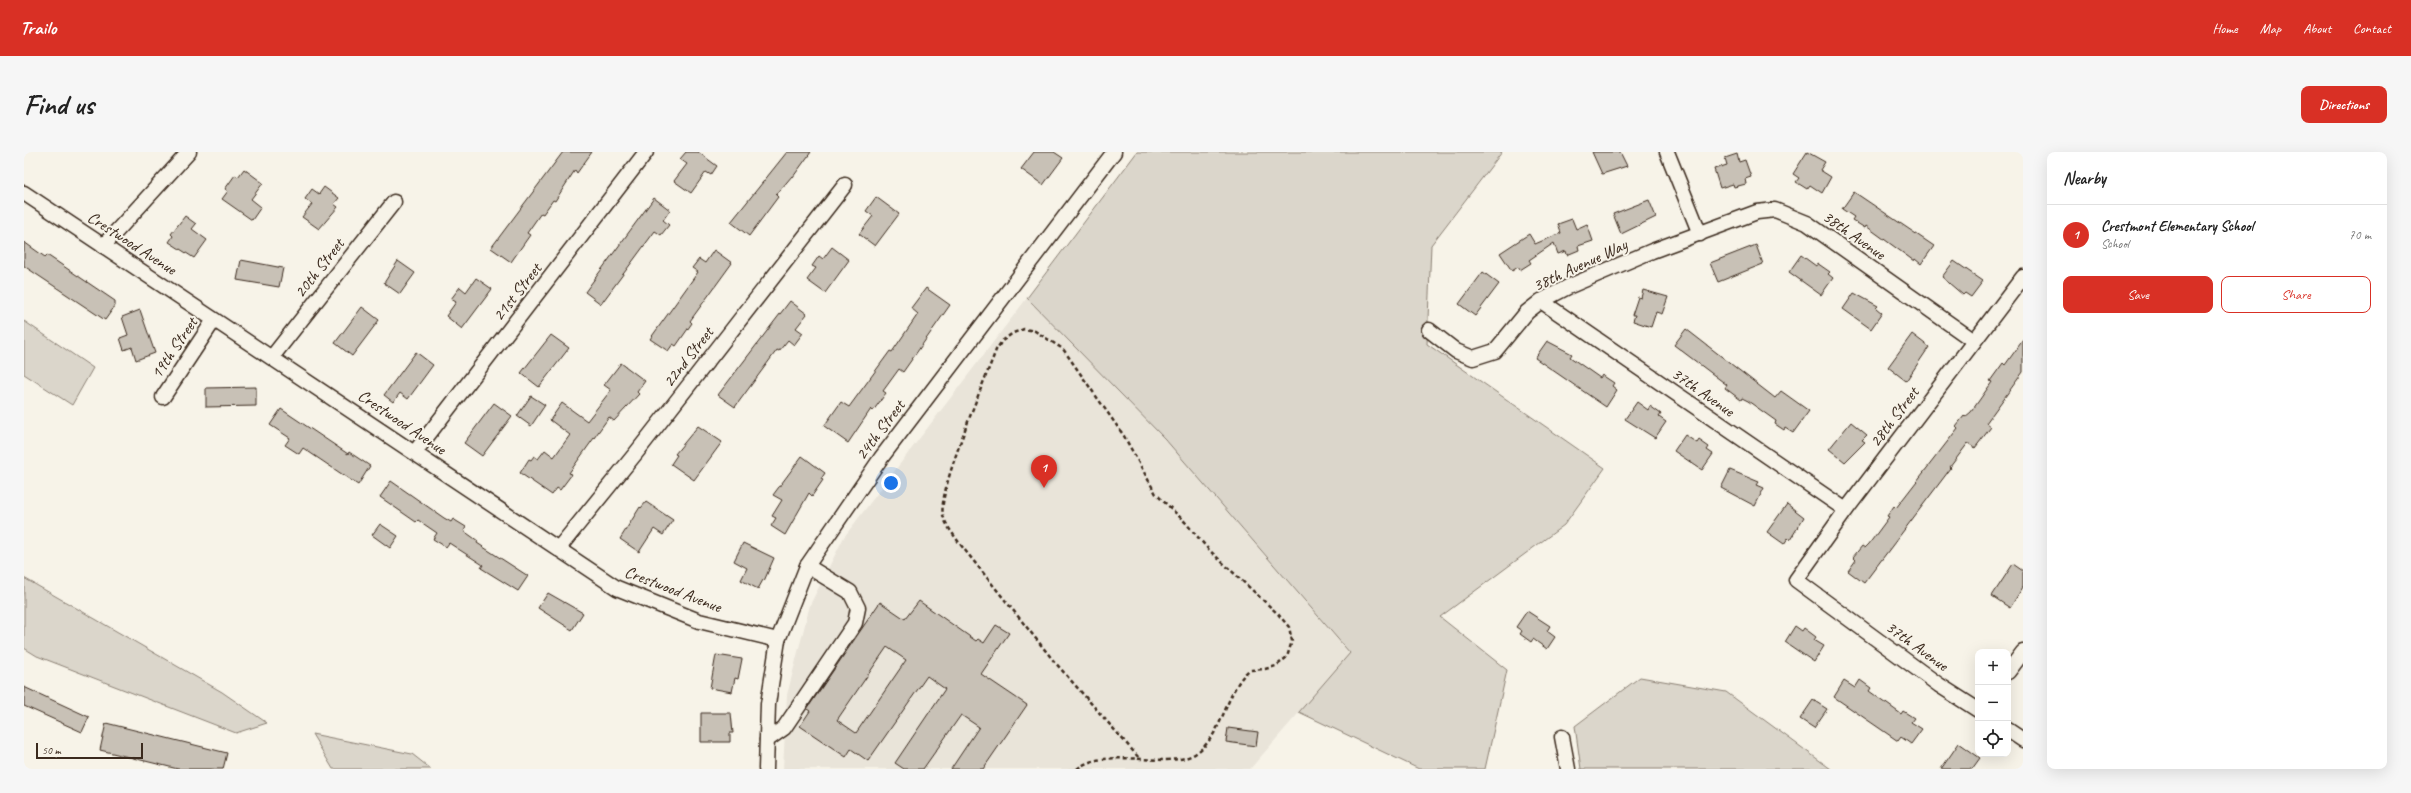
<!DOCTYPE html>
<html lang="en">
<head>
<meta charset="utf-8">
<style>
	:root { --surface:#fff; --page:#f6f6f6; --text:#222; --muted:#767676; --line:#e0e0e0; --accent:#d93025 }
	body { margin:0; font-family:Caveat,sans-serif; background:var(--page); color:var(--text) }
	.controls { position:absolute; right:12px; bottom:12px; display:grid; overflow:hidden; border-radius:8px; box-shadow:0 4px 16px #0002 }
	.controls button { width:36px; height:36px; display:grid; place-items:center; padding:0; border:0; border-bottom:1px solid var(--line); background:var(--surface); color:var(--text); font:20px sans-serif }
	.scale { position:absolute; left:12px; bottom:10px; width:107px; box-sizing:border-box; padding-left:4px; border:2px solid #3b2a1e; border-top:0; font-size:11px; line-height:14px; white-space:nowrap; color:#3b2a1e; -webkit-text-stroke:3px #f7f3e8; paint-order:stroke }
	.you { position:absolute; left:867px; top:331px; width:14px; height:14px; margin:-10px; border:3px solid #fff; border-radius:50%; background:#1a73e8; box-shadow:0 0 0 6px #1a73e833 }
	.badge { display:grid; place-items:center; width:26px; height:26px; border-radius:50%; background:var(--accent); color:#fff; font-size:13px; font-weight:700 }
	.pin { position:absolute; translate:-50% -33px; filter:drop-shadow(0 1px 2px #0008) }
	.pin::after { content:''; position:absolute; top:21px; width:14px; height:12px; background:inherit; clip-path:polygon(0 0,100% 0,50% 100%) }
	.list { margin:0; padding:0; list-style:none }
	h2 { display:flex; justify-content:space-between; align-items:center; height:52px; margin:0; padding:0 16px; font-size:17px }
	h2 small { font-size:13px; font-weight:400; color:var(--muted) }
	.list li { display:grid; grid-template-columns:26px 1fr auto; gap:12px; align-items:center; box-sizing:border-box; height:60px; padding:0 16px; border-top:1px solid var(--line) }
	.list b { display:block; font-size:15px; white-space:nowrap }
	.list p { margin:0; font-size:13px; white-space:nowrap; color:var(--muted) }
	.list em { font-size:13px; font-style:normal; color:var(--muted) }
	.actions { display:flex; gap:8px; padding:12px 16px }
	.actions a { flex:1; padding:9px 0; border:1px solid var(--accent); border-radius:8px; text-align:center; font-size:14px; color:var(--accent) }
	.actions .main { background:var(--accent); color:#fff }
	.icon { flex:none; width:22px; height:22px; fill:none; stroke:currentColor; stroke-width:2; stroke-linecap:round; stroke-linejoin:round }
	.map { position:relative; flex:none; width:1999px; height:617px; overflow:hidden; border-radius:8px }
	header { display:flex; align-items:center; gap:24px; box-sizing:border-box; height:56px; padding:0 20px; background:var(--accent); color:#fff }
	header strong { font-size:19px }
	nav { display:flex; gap:22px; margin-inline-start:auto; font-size:14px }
	.intro { display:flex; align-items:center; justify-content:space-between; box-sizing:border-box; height:96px; padding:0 24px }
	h1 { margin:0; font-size:28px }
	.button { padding:10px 18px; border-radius:8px; background:var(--accent); color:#fff; font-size:14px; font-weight:700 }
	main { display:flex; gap:24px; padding:0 24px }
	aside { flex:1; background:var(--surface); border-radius:8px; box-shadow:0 4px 16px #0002 }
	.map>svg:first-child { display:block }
	.built { fill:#e9e4d9 }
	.green { fill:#dbd6cb; stroke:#8b8074 }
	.building { fill:#c8c1b6; stroke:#3b2a1e; fill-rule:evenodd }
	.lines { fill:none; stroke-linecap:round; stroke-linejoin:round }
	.minor-casing { stroke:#3b2a1e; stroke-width:17 }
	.path { stroke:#3b2a1e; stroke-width:2.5; stroke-dasharray:4 3; stroke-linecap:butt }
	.minor { stroke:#f7f3e8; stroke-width:14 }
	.labels { text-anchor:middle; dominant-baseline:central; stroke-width:4; stroke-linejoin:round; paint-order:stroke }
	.street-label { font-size:17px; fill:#3b2a1e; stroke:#f7f3e8 }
</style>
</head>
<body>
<header>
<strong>Trailo</strong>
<nav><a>Home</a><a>Map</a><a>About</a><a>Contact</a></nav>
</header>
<div class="intro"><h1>Find us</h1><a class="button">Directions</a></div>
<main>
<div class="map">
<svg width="1999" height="617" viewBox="0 0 1999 617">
	<rect width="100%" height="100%" fill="#f7f3e8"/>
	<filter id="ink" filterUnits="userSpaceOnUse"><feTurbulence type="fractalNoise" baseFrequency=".025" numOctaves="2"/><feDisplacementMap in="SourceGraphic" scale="8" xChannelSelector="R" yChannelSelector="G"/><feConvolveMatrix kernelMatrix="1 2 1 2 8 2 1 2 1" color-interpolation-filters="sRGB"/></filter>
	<g filter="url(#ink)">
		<polygon class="built" points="1003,146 1141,287 1326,502 1226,617 759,617 763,543 786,453 820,385"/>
		<g class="green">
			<polygon points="1113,0 1478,0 1407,93 1403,192 1581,316 1540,373 1416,465 1483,518 1461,617 1395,617 1275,560 1326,501 1141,287 1003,146"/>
			<polygon points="0,169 69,216 48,253 0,222"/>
			<polygon points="0,426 198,540 243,571 212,581 13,504 0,496"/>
			<polygon points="1616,525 1702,540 1807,617 1557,617 1551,574"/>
			<polygon points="288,582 388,602 407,617 309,617"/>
		</g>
		<g class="building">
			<polygon points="539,0 568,0 553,21 551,18 531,49 529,48 519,62 517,61 503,81 506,83 487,110 467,96"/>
			<polygon points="662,0 674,0 693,14 687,23 682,20 667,41 650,29 663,12 656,7"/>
			<polygon points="763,0 787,0 769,25 768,24 752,43 754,45 725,84 707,70"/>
			<polygon points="1010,0 1030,0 1039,6 1019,33 997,17"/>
			<polygon points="1568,0 1596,0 1603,14 1578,22"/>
			<polygon points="1783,0 1801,10 1796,18 1807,25 1798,41 1786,33 1783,37 1772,30 1775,26 1769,22"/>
			<polygon points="1713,2 1715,10 1721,8 1727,25 1721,27 1722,32 1710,35 1709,32 1696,36 1690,17 1703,13 1701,6"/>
			<polygon points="220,17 239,31 227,47 237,55 228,68 198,47 204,39 201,37 211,23 214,25"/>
			<polygon points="300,35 315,46 310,52 314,55 295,77 278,65 288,52 281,47 288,37 295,42"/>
			<polygon points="1830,40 1910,94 1897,112 1891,107 1890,109 1842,74 1841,76 1828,68 1830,65 1818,57"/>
			<polygon points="852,45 875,62 851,94 835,82 849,64 842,59"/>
			<polygon points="630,46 646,58 639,68 645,73 637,83 631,79 577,152 561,140"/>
			<polygon points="1625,48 1632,65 1597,82 1589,62"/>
			<polygon points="161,64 172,72 168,77 183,88 170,106 145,90 149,84 147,82"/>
			<polygon points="1548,67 1552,77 1563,72 1569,89 1554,94 1555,98 1543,103 1542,99 1534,102 1530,91 1505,108 1507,111 1496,118 1494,115 1488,119 1476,101 1505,82 1511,92 1537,81 1534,72"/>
			<polygon points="0,90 21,105 23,103 91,149 91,154 81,168 0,114"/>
			<polygon points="1732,93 1739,112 1694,130 1686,111"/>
			<polygon points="808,95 825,108 801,141 783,128 792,116 788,114 795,104 799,107"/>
			<polygon points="690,98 708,111 666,169 668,171 652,194 649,192 644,199 626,187 674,120 668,116 675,107 681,111"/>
			<polygon points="1777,103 1792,114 1793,111 1806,120 1804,122 1809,126 1797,143 1765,120"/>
			<polygon points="217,108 259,116 255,135 213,128"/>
			<polygon points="374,109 391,121 376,142 360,131"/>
			<polygon points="1930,109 1959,129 1947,145 1941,141 1939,143 1918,125"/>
			<polygon points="1459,120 1475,132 1451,164 1435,152"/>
			<polygon points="452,126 468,137 438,177 422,164 432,150 427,147 436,135 442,140"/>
			<polygon points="902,136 926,153 879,220 875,217 859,239 862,241 849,259 847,257 824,291 800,274 817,250 825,255 866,199 868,200 894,162 887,156"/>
			<polygon points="1619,138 1644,145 1638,162 1632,160 1627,175 1609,169 1611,163 1608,163 1614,145 1617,146"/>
			<polygon points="1830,141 1854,154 1852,156 1858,161 1847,177 1819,157"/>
			<polygon points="766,149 783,162 772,176 779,181 770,193 764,188 755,199 753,198 711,255 694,243"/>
			<polygon points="338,155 355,168 328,204 311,191"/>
			<polygon points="116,158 131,201 112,208 108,195 100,198 96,186 104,183 98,165"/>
			<polygon points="1662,177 1751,246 1757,239 1785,259 1769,281 1761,276 1760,278 1751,272 1752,269 1724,249 1718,246 1717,248 1701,236 1703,233 1650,193"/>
			<polygon points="1888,182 1905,195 1882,229 1864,215"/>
			<polygon points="527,183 545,196 515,235 497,221"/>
			<polygon points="1999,188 1999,220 1962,271 1967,275 1951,296 1944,291 1926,315 1927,316 1840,431 1824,419 1832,408 1829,405 1838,394 1841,396 1845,392 1865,365 1863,364 1870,354 1872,356 1934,276 1932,274 1940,264 1941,265 1947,260 1968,230 1966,229 1979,211 1981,213"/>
			<polygon points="1523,189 1548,202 1546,205 1576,226 1578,223 1590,231 1588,234 1593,238 1582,255 1511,206"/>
			<polygon points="392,200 409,213 384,247 376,241 369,250 360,243"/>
			<polygon points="597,211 621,229 613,240 615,242 590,269 585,265 545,321 548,322 536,338 533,336 528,343 496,321 505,307 507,308 510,304 514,307 521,298 530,305 546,283 526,268 538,251 563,269 587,238 580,233"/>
			<polygon points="232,235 232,254 182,255 182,236"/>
			<polygon points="507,244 521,253 507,274 493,264"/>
			<polygon points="1613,250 1624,258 1626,254 1637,262 1635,265 1642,270 1631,286 1601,267"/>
			<polygon points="470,251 488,264 458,304 440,291"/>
			<polygon points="257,257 324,302 325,300 346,314 334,333 279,296 275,302 261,293 266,286 246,273"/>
			<polygon points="1827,270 1843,283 1838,288 1841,290 1821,310 1805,297"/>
			<polygon points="674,274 698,290 670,328 647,312 653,303 651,302"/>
			<polygon points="1661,283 1673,291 1675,288 1685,295 1683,298 1689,302 1678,318 1650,299"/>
			<polygon points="778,304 801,321 797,327 799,328 788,344 785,341 761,383 747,374 752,366 748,364 758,348 749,343"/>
			<polygon points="1706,318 1735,330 1733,333 1740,336 1731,354 1697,336"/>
			<polygon points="367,329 420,366 427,370 429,367 442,375 440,379 454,389 453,391 504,424 494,439 457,416 459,413 425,391 422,395 409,387 413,381 394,368 392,370 356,345"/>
			<polygon points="622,350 649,368 639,383 630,377 615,400 596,387 616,355 617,356"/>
			<polygon points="1763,352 1780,365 1766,388 1764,386 1760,392 1743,380"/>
			<polygon points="356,372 374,384 366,396 348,383"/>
			<polygon points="719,391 750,406 740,429 739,428 734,437 717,428 723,416 710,409"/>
			<polygon points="1989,412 1999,419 1999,435 1986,456 1968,444"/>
			<polygon points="524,441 559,461 548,478 514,456"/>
			<path d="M895 449 952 489 954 487 960 491 972 473 985 481 957 522 1003 553 959 617H927L955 575 937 563 899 617H880L871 611 921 537 903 524 844 609 827 597 822 605 776 574 786 559 783 557 856 450 881 467ZM863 495 882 508 832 581 813 568Z"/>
			<polygon points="1503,459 1526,474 1523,479 1531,485 1523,497 1509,487 1507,490 1496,482 1498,479 1492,475"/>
			<polygon points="1771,474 1778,479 1780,476 1792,485 1790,488 1800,494 1790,510 1761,490"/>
			<polygon points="692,503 718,507 714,527 711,526 708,540 686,536"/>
			<polygon points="1836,528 1847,536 1845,539 1877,562 1879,559 1890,566 1887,570 1898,577 1887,592 1877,585 1874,589 1810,545 1820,529 1831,536"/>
			<polygon points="0,535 65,565 58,580 0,554"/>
			<polygon points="1789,548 1803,557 1790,576 1776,567"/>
			<polygon points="677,561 707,561 709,581 706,581 706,590 677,590"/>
			<polygon points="82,571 203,601 199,617 154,617 76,598"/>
			<polygon points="1204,576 1234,580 1232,594 1202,590"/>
			<polygon points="1935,591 1956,606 1948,617 1917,617"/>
		</g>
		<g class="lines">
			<defs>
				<g id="minor">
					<polyline points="1643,0 1676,82"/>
					<polyline points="0,41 593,436 675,469 754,488"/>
					<polyline points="79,94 165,0"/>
					<polyline points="1517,149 1822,358"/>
					<polyline points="1405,178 1432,199 1449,206 1471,199 1503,160 1517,149 1546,134 1628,99 1733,60 1751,58 1783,71 1950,189"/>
					<polyline points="248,205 370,50"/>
					<polyline points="139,245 190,168"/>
					<polyline points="391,300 622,0"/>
					<polyline points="534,397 612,301 821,33"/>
					<polyline points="1984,520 1999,500"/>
					<polyline points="1954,558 1915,533 1772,428 1822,358 1999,125"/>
					<polyline points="1984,578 1999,588"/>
					<polyline points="1538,585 1544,617"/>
					<polyline points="743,588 760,576 831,471 834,456 826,440 783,414"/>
					<polyline points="742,617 744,552 754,488 783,414 857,306 1090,0"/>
				</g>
			</defs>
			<use href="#minor" class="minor-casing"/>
			<path class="path" d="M1053 617C1081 594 1141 617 1169 603 1201 584 1199 542 1225 518L1241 517 1252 514 1263 505 1268 489 1265 475 1254 462 1185 398 1161 370 1132 342 1100 284 1039 197 1011 179 1000 177 989 181 978 189 972 198C961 228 913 339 919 363 922 374 930 383 936 392L1029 508 1116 607"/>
			<use href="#minor" class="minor"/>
		</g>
	</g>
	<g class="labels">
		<g class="street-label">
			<text transform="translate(1830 83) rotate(35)">38th Avenue</text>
			<text transform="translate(108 91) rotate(33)">Crestwood Avenue</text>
			<text transform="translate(1556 113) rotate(-25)">38th Avenue Way</text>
			<text transform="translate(295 116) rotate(-52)">20th Street</text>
			<text transform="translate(493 140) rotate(-52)">21st Street</text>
			<text transform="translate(150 196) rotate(-56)">19th Street</text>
			<text transform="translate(664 205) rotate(-52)">22nd Street</text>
			<text transform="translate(1679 240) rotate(35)">37th Avenue</text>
			<text transform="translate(1870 265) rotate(-53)">28th Street</text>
			<text transform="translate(378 270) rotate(34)">Crestwood Avenue</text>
			<text transform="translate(856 278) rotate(-53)">24th Street</text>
			<text transform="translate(649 437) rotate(21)">Crestwood Avenue</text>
			<text transform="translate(1893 494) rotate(36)">37th Avenue</text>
		</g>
	</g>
</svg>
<div class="controls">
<button>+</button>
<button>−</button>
<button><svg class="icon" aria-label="locate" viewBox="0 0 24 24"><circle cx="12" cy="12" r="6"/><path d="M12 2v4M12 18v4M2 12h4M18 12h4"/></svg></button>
</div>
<div class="scale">50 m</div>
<div class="you"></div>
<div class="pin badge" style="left:1020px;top:336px">1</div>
</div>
<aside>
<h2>Nearby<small></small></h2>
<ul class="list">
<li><span class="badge">1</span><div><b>Crestmont Elementary School</b><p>School</p></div><em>70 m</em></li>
</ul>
<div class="actions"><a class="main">Save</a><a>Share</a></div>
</aside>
</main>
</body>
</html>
